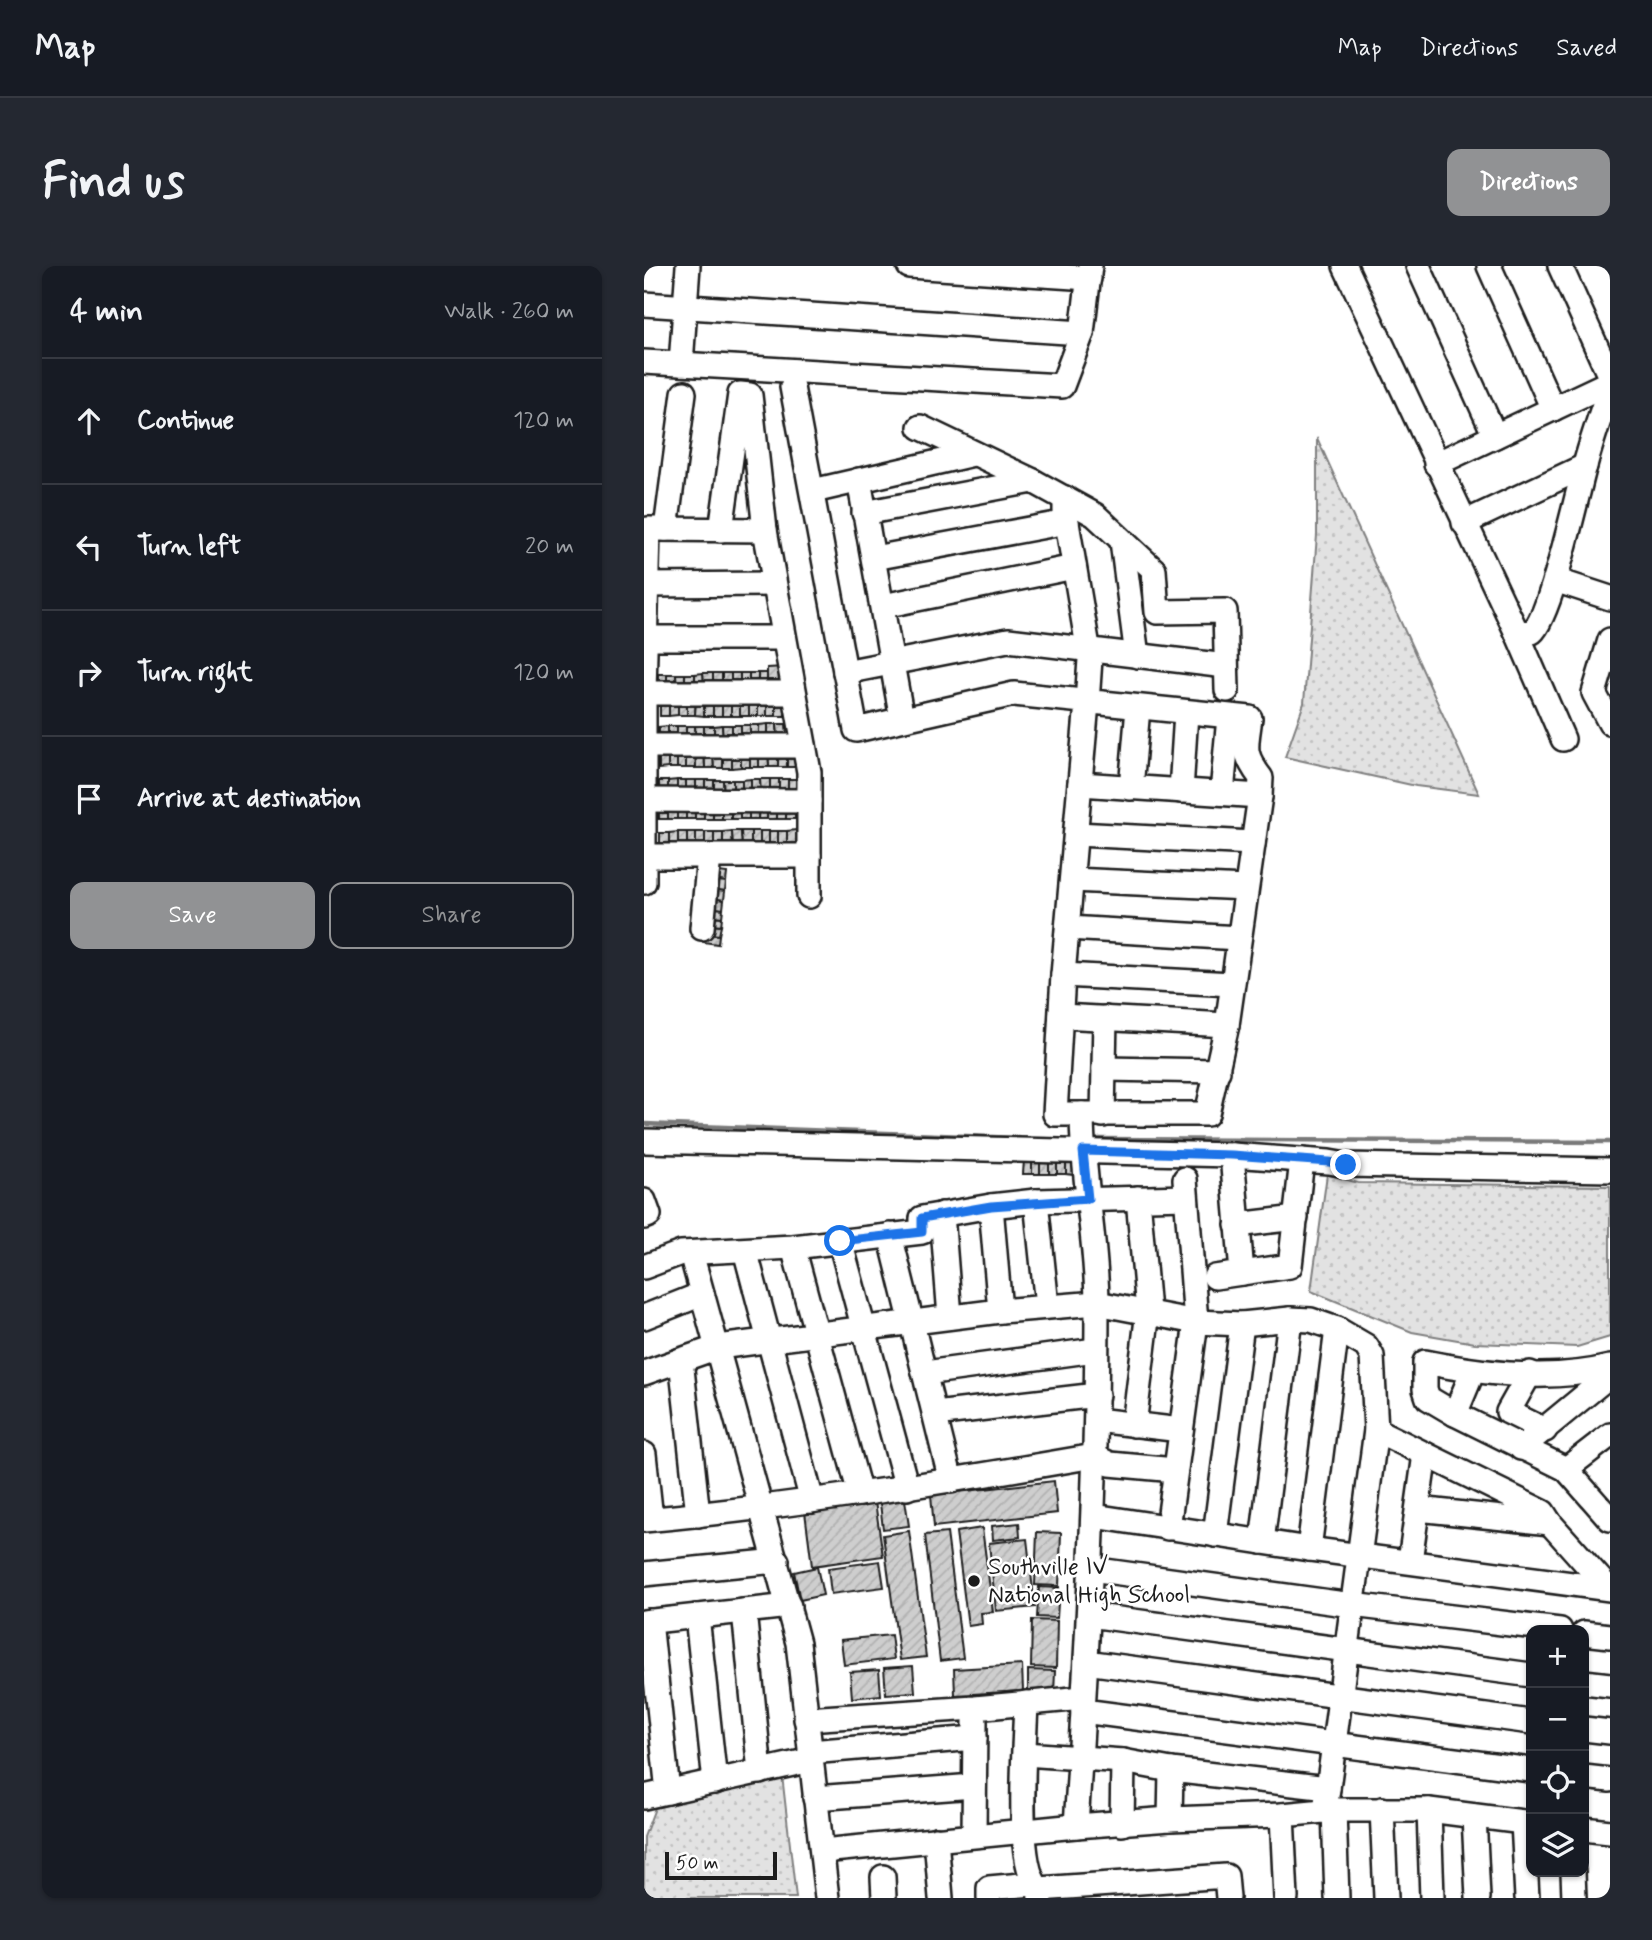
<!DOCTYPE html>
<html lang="en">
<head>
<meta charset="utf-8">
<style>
	:root { --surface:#171b24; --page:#242831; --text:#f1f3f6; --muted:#9ea1a6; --line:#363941; --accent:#919294 }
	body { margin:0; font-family:Mynerve,sans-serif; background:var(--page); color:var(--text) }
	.controls { position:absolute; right:21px; bottom:21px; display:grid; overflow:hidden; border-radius:14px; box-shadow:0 2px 5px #0004 }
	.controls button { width:63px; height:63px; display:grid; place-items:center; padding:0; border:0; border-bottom:2px solid var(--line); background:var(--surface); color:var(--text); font:35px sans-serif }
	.scale { position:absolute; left:21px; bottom:18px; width:112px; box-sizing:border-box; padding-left:7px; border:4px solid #1c1c1c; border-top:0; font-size:19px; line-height:24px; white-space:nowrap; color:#1c1c1c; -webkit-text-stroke:5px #fff; paint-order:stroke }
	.stop { position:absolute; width:21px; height:21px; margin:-16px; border:5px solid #1a73e8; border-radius:50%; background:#fff }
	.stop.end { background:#1a73e8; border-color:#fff; box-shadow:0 2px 7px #0008 }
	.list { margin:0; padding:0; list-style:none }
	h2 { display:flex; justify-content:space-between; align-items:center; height:91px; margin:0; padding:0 28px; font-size:30px }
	h2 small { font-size:23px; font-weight:400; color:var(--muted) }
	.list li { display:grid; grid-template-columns:46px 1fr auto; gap:21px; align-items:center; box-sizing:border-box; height:126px; padding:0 28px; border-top:2px solid var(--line) }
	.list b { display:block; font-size:26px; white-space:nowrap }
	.list em { font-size:23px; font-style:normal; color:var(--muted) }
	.actions { display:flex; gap:14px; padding:21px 28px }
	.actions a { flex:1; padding:16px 0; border:2px solid var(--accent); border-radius:14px; text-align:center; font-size:24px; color:var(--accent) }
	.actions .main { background:var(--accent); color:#fff }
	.icon { flex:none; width:38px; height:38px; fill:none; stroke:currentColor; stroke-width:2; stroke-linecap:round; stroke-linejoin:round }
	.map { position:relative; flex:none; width:966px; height:1632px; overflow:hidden; border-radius:14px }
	header { display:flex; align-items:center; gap:42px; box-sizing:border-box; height:98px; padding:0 35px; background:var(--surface); border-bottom:2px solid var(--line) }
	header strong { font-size:33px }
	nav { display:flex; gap:38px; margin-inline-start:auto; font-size:24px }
	.intro { display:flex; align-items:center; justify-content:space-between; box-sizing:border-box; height:168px; padding:0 42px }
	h1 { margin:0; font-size:49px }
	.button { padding:18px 32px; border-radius:14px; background:var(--accent); color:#fff; font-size:24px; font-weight:700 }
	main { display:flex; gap:42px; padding:0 42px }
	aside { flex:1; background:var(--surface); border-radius:14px; box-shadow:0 2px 5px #0004 }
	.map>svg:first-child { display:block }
	.grass { fill:url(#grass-dots); stroke:#7f7f7f; stroke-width:2 }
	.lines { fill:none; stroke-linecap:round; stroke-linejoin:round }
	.stream { stroke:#7a7a7a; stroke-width:4.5 }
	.building { fill:url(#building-hatch); stroke:#1c1c1c; stroke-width:2 }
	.minor-casing { stroke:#1c1c1c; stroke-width:28 }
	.minor { stroke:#fff; stroke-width:23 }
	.route { stroke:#1a73e8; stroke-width:9 }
	.poi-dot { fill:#1c1c1c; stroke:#fff; stroke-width:2.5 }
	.labels { text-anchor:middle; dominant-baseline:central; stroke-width:5; stroke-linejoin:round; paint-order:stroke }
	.poi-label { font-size:24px; fill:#1c1c1c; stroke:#fff; text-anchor:start }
</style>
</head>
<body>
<header>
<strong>Map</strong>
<nav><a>Map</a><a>Directions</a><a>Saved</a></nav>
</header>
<div class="intro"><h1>Find us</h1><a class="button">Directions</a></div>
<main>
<aside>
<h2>4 min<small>Walk · 260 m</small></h2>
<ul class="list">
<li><svg class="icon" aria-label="ahead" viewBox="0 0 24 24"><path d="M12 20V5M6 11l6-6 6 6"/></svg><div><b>Continue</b></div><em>120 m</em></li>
<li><svg class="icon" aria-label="left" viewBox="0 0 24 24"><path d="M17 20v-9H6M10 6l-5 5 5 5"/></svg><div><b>Turn left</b></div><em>20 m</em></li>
<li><svg class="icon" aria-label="right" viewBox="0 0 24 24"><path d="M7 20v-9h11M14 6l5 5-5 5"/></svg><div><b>Turn right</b></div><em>120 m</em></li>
<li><svg class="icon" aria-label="arrive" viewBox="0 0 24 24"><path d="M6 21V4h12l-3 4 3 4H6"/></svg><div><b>Arrive at destination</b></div></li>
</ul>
<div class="actions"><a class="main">Save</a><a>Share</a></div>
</aside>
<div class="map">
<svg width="966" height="1632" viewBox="0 0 966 1632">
	<defs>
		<pattern id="grass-dots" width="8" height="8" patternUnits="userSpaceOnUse" patternTransform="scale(1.75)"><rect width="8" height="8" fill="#e2e2e2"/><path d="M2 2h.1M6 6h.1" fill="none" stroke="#c1c1c1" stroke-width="1.8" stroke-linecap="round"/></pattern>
		<pattern id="building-hatch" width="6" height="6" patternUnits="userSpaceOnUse" patternTransform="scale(1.75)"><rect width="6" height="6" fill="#cecece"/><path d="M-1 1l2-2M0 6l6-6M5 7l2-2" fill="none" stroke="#b0b0b0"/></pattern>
	</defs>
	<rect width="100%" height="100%" fill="#fff"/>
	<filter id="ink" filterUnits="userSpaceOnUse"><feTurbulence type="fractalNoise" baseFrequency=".0143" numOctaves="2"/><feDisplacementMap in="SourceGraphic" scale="14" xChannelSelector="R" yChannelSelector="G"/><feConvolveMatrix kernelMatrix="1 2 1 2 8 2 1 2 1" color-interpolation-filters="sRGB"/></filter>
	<g filter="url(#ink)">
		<g class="grass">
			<polygon points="673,172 835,528 772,520 641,491 660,437 673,269"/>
			<polygon points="683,908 714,917 966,920 966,1071 933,1081 831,1077 768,1066 667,1025"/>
			<polygon points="138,1509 152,1632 0,1632 0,1571 11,1542"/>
		</g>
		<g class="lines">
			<g class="stream">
				<polyline points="0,858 375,872"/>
				<polyline points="455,873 966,876"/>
			</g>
		</g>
		<g class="building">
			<polygon points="141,401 141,420 123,420 123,402"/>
			<polygon points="59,407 69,407 69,421 60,421"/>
			<polygon points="59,407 60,421 51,421 51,408"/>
			<polygon points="69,407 78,407 78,420 69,421"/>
			<rect x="78" y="407" width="9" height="13"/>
			<rect x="87" y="407" width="9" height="13"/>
			<rect x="96" y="407" width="9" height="13"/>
			<rect x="105" y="407" width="9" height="13"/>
			<rect x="114" y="407" width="9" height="13"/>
			<rect x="14" y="408" width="9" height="14"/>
			<polygon points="23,408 32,408 33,421 23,422"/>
			<polygon points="32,408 41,408 41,421 33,421"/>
			<rect x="41" y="408" width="10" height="13"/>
			<rect x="16" y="434" width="9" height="16"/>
			<polygon points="25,434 34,434 34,449 25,450"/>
			<rect x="34" y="434" width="9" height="15"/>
			<polygon points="43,434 52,434 51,449 43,449"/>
			<polygon points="52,434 60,434 60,450 51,449"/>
			<rect x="60" y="434" width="9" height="16"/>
			<rect x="69" y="434" width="9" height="16"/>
			<rect x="78" y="434" width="9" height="16"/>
			<rect x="87" y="434" width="9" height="16"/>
			<rect x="96" y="434" width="9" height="16"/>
			<rect x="105" y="434" width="9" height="16"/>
			<rect x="114" y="434" width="9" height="16"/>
			<rect x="123" y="434" width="9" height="16"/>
			<rect x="132" y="434" width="9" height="16"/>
			<polygon points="124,458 124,471 115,472 115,459"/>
			<polygon points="124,458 133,458 134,471 124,471"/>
			<polygon points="133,458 142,458 143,471 134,471"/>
			<polygon points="78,459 79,472 70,472 70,460"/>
			<polygon points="78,459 88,459 88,472 79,472"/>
			<rect x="88" y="459" width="9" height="13"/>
			<rect x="97" y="459" width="9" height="13"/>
			<rect x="106" y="459" width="9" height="13"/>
			<polygon points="24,460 24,473 15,474 15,461"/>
			<rect x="24" y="460" width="9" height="13"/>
			<rect x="33" y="460" width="9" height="13"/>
			<polygon points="42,460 51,460 52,473 42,473"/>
			<polygon points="51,460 60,460 60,473 52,473"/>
			<polygon points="60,460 70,460 70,472 60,473"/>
			<rect x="134" y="485" width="9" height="16"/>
			<polygon points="134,485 134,501 125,501 124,486"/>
			<polygon points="143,485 152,485 153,501 143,501"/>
			<polygon points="60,486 69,486 70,502 61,502"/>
			<polygon points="60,486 61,502 52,502 51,487"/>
			<polygon points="69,486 79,486 79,502 70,502"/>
			<rect x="79" y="486" width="9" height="16"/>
			<polygon points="88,486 97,486 97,501 88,502"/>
			<rect x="97" y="486" width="9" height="15"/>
			<rect x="106" y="486" width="9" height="15"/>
			<polygon points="115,486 124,486 125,501 115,501"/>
			<polygon points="15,487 24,487 24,502 15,503"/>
			<rect x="24" y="487" width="9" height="15"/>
			<rect x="33" y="487" width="9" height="15"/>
			<polygon points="42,487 51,487 52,502 42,502"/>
			<polygon points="107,513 107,527 98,527 98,514"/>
			<polygon points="107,513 116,513 117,527 107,527"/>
			<polygon points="116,513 126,513 126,527 117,527"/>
			<rect x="126" y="513" width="9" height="14"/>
			<rect x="135" y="513" width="9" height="14"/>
			<rect x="144" y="513" width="9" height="14"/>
			<polygon points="33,514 33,528 24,528 24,515"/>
			<rect x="33" y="514" width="9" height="14"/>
			<rect x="42" y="514" width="10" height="14"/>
			<rect x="52" y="514" width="9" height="14"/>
			<rect x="61" y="514" width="9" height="14"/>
			<polygon points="70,514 79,514 80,528 70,528"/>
			<polygon points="79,514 89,514 89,528 80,528"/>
			<polygon points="89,514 98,514 98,527 89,528"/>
			<polygon points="15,515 24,515 24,528 15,529"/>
			<rect x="15" y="540" width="9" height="13"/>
			<rect x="24" y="540" width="9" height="13"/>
			<rect x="33" y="540" width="9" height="13"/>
			<rect x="42" y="540" width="9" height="13"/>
			<rect x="51" y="540" width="9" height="13"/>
			<rect x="60" y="540" width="9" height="13"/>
			<rect x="69" y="540" width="9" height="13"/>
			<rect x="78" y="540" width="9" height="13"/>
			<rect x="87" y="540" width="9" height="13"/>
			<rect x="96" y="540" width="9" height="13"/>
			<polygon points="105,540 115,540 114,553 105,553"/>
			<polygon points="115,540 124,540 123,553 114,553"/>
			<polygon points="124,540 133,540 133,553 123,553"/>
			<rect x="133" y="540" width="9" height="13"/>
			<rect x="142" y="540" width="9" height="13"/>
			<polygon points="152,564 153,578 143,579 143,565"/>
			<polygon points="88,565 89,580 79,580 79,566"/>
			<polygon points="88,565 97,565 98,579 89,580"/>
			<polygon points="97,565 107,565 107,579 98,579"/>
			<rect x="107" y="565" width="9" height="14"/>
			<rect x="116" y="565" width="9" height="14"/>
			<rect x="125" y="565" width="9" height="14"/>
			<rect x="134" y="565" width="9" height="14"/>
			<polygon points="34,566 34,580 25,580 25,567"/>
			<rect x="34" y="566" width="9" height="14"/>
			<rect x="43" y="566" width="9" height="14"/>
			<rect x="52" y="566" width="9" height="14"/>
			<rect x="61" y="566" width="9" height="14"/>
			<rect x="70" y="566" width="9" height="14"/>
			<polygon points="16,567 25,567 25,580 16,581"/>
			<polygon points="68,605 83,607 82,616 67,614"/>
			<polygon points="67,614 82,616 81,625 66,623"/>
			<polygon points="66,623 81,625 80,634 65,632"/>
			<polygon points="65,632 80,634 79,643 63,641"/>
			<polygon points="63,641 79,643 78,651 62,650"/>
			<polygon points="62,650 78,651 77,660 61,659"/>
			<polygon points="61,659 77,660 75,669 60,668"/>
			<polygon points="60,668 75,669 74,678 59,676"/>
			<polygon points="380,894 388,894 388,908 379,908"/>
			<rect x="388" y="894" width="8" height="14"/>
			<rect x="396" y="894" width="9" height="14"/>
			<rect x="405" y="894" width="8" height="14"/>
			<rect x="413" y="894" width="9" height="14"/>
			<polygon points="422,894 430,894 430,909 422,908"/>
			<polygon points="410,1215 413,1247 290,1261 287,1229"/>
			<polygon points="261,1234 265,1260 239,1263 236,1237"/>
			<polygon points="231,1236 239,1290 168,1300 161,1246"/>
			<polygon points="375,1257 376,1271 349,1274 348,1260"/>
			<polygon points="338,1262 349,1346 337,1347 338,1358 324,1360 312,1266"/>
			<polygon points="265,1265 282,1391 256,1394 239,1269"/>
			<polygon points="393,1266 417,1267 415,1320 391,1319"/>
			<polygon points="303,1267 319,1392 296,1395 281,1269"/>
			<polygon points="383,1273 391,1341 352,1345 345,1277"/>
			<polygon points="236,1295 240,1321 187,1328 184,1302"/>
			<polygon points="173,1301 179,1329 156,1334 150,1306"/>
			<polygon points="395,1321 415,1322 413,1352 393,1351"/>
			<polygon points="388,1354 413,1355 412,1402 387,1401"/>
			<polygon points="247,1369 250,1393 200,1399 197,1374"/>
			<polygon points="378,1399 379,1425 311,1429 310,1403"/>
			<polygon points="269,1400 271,1426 242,1428 240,1402"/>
			<polygon points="235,1404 237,1429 208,1432 206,1406"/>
			<polygon points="384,1404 411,1405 410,1428 384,1427"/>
		</g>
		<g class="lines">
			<defs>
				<g id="minor">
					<polyline points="265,0 445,12"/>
					<polyline points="701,0 873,367 919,473"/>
					<polyline points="774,0 851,170"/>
					<polyline points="845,0 909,143"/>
					<polyline points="916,0 966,111"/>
					<polyline points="0,38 438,67"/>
					<polyline points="0,96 418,120 438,67 446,0"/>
					<polyline points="37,98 44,0"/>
					<path d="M148 121 212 464 370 428 606 452C602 482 598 487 617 512L616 530 583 759 563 848H411L419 709 443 437 446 393 421 245V232"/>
					<polyline points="276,161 389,215 451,249 510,304 513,346 581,345 583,424"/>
					<polyline points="792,198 966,116"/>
					<polyline points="215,214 258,453"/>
					<polyline points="169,225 329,188"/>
					<polyline points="220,247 389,215"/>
					<polyline points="820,257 941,200"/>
					<polyline points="8,263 121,264"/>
					<polyline points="22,263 40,127"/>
					<polyline points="77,264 96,128 106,129 121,264 165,506 165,630"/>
					<polyline points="478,275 493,390"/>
					<polyline points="230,292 423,256"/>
					<polyline points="911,314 966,332"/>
					<polyline points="0,319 130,318"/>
					<polyline points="239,340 430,301"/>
					<path d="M873 367 888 366C906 352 932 232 940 203 947 176 957 148 966 121"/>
					<polyline points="0,372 140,372"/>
					<polyline points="966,374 950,427 966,457"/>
					<polyline points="201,406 364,374 582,400"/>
					<polyline points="0,427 150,427"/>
					<polyline points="0,480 160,480"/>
					<polyline points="436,518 616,530"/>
					<polyline points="487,522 494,442"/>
					<polyline points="537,525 542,447"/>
					<polyline points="578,527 585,451"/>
					<polyline points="0,534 165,535"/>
					<polyline points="432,568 609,577"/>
					<polyline points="0,590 165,590"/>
					<polyline points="428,614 602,622"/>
					<polyline points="0,616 0,427 4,263"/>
					<polyline points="58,662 65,590"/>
					<polyline points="424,662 595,672"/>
					<polyline points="419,709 588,718"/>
					<polyline points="417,750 583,759"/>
					<polyline points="460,803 574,805"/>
					<polyline points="459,849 461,752"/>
					<polyline points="0,875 588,889 685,896 702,899 966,904"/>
					<polyline points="588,889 598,1007"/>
					<polyline points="0,935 5,949 0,951"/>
					<polyline points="392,935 403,1040"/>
					<polyline points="347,940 356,1045"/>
					<polyline points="298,948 306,1051"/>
					<polyline points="593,959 652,952"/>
					<polyline points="246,969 307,1215"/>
					<polyline points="196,975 263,1222"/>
					<polyline points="149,981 216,1228"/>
					<polyline points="101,984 168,1235"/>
					<polyline points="47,987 154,1377 183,1632"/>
					<polyline points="0,1001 37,987 149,981 278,966 278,952 347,940 392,935 542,931"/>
					<polyline points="571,1011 646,1000 658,894"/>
					<polyline points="0,1051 58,1028"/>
					<polyline points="37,1094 54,1249"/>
					<path d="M966 1101C907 1116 840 1108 781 1096V1123L784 1132 811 1148 922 1203 966 1253"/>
					<polyline points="0,1107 74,1081 356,1045 453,1037 552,1056 598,1058 646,1053 667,1054 693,1063 722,1080 728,1090 732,1164 681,1545"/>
					<polyline points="281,1107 451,1084"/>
					<polyline points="886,1107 864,1146 901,1164"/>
					<polyline points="291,1148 453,1129"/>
					<polyline points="811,1148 829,1105"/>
					<polyline points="452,1154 537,1164"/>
					<polyline points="490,1159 504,1045 494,932"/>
					<polyline points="732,1164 899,1246 906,1257 964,1322"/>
					<polyline points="877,1182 966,1109"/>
					<polyline points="0,1188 7,1253"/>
					<polyline points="922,1203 966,1169"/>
					<polyline points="774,1243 906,1257"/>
					<polyline points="450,1250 665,1283 966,1323"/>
					<path d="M0 1254C151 1240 300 1216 450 1190L466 1198 531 1204"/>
					<polyline points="524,1262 552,1056 541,913"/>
					<polyline points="571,1269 598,1058"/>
					<polyline points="618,1276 646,1053"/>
					<polyline points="665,1283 693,1063"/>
					<polyline points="766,1295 781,1188"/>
					<polyline points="447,1303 708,1339 916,1364"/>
					<polyline points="0,1308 133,1295"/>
					<polyline points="100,1345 116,1506"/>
					<polyline points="445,1349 887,1409"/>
					<polyline points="53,1350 71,1516"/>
					<polyline points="6,1355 24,1526"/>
					<polyline points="0,1356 145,1340"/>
					<polyline points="940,1367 966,1370"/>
					<polyline points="442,1396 887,1456"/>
					<polyline points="940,1416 966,1419"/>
					<path d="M382 1437C381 1475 370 1600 395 1623L396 1632"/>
					<polyline points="439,1445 887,1504"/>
					<polyline points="162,1453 331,1442 439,1432"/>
					<polyline points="940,1463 966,1466"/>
					<polyline points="166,1486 331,1472"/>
					<polyline points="381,1488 479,1495 527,1504 684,1522"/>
					<polyline points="940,1511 966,1514"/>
					<polyline points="0,1531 167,1494"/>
					<polyline points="171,1532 330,1520"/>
					<polyline points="738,1543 742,1632"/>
					<polyline points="690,1544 693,1632"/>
					<polyline points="785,1544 788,1632"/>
					<polyline points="638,1549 642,1632"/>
					<polyline points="830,1550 834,1632"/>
					<polyline points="526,1553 527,1504"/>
					<polyline points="879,1556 883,1632"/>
					<polyline points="478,1558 479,1495"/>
					<path d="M432 1560C443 1387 453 1213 453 1039 453 975 438 912 438 848"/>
					<polyline points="940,1563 966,1566"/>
					<polyline points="330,1569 331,1456"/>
					<polyline points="292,1573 297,1632"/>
					<polyline points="178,1585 432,1560 526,1553 638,1549 690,1544 785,1544 887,1557"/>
					<polyline points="929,1606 930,1632"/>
					<polyline points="239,1611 240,1632"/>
					<polyline points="395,1623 582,1610 584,1632"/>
					<polyline points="345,1632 345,1622 389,1618"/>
				</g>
			</defs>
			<use href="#minor" class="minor-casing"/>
			<use href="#minor" class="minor"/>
		</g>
	</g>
	<g class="lines" filter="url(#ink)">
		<polyline class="route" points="196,975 278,966 278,952 347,940 444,933 439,885 588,889 685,896 702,899"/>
	</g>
	<circle class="poi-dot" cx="330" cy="1315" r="7"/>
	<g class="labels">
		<g class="poi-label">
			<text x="344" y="1301">Southville IV<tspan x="344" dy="28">National High School</tspan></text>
		</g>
	</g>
</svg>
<div class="controls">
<button>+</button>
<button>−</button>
<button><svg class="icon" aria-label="locate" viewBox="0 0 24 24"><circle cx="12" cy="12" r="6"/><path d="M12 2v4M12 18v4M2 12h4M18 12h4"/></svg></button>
<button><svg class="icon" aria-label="layers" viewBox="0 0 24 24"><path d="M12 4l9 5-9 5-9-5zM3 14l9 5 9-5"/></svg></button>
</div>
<div class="scale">50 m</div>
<div class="stop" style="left:196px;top:975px"></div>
<div class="stop end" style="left:702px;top:899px"></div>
</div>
</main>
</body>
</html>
